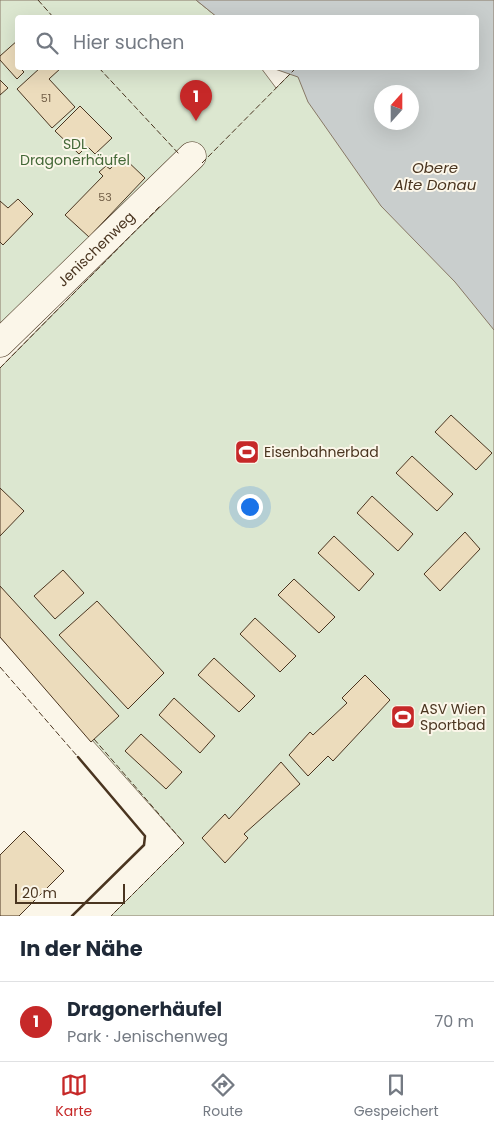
<!DOCTYPE html>
<html lang="de">
<head>
<meta charset="utf-8">
<style>
	:root { --surface:#fff; --page:#f2f2f3; --text:#1f2937; --muted:#747a83; --line:#e0e1e3; --accent:#c62828 }
	body { margin:0; font-family:Poppins,sans-serif; background:var(--page); color:var(--text) }
	.compass { position:absolute; left:374px; top:85px; width:45px; height:45px; border-radius:50%; background:var(--surface); box-shadow:0 5px 20px #0002; rotate:21deg }
	.scale { position:absolute; left:15px; bottom:12px; width:110px; box-sizing:border-box; padding-left:5px; border:2px solid #4a3520; border-top:0; font-size:14px; line-height:18px; white-space:nowrap; color:#4a3520; -webkit-text-stroke:4px #fbf6e9; paint-order:stroke }
	.you { position:absolute; left:249px; top:506px; width:18px; height:18px; margin:-12px; border:4px solid #fff; border-radius:50%; background:#1a73e8; box-shadow:0 0 0 8px #1a73e833 }
	.badge { display:grid; place-items:center; width:32px; height:32px; border-radius:50%; background:var(--accent); color:#fff; font-size:16px; font-weight:700 }
	.pin { position:absolute; translate:-50% -41px; filter:drop-shadow(0 1px 2px #0008) }
	.pin::after { content:''; position:absolute; top:26px; width:18px; height:15px; background:inherit; clip-path:polygon(0 0,100% 0,50% 100%) }
	.list { margin:0; padding:0; list-style:none }
	h2 { display:flex; justify-content:space-between; align-items:center; height:65px; margin:0; padding:0 20px; font-size:21px }
	h2 small { font-size:16px; font-weight:400; color:var(--muted) }
	.list li { display:grid; grid-template-columns:32px 1fr auto; gap:15px; align-items:center; box-sizing:border-box; height:80px; padding:0 20px; border-top:1px solid var(--line) }
	.list b { display:block; font-size:19px; white-space:nowrap }
	.list p { margin:0; font-size:16px; white-space:nowrap; color:var(--muted) }
	.list em { font-size:16px; font-style:normal; color:var(--muted) }
	.icon { flex:none; width:28px; height:28px; fill:none; stroke:currentColor; stroke-width:2; stroke-linecap:round; stroke-linejoin:round }
	.map { position:relative; flex:none; width:494px; height:916px; overflow:hidden }
	.search { position:absolute; background:var(--surface); box-shadow:0 5px 20px #0002; left:15px; right:15px; top:15px; height:55px; display:flex; align-items:center; gap:12px; box-sizing:border-box; padding:0 18px; border-radius:5px; color:var(--muted); font-size:19px }
	.sheet { height:145px; background:var(--surface) }
	nav { display:flex; justify-content:space-around; align-items:center; box-sizing:border-box; height:70px; border-top:1px solid var(--line); background:var(--surface); font-size:14px; color:var(--muted) }
	nav a { display:grid; justify-items:center; gap:2px }
	nav .on { color:var(--accent) }
	.map>svg:first-child { display:block }
	.green { fill:#dce7d0; stroke:#887966; fill-rule:evenodd }
	.water { fill:#c9cecd; stroke:#887966; fill-rule:evenodd }
	.building { fill:#ecdcbc; stroke:#4a3520 }
	.lines { fill:none; stroke-linecap:round; stroke-linejoin:round }
	.minor-casing { stroke:#4a3520; stroke-width:29 }
	.minor { stroke:#fbf6e9; stroke-width:28 }
	.fence { stroke:#4a3520; stroke-width:1; stroke-dasharray:6 2.5; stroke-linecap:butt }
	.wall { stroke:#4a3520; stroke-width:2.5 }
	.labels { text-anchor:middle; dominant-baseline:central; stroke-width:4; stroke-linejoin:round; paint-order:stroke }
	.number-label { font-size:11px; fill:#725f47 }
	.park-label { font-size:14px; fill:#436837; stroke:#fbf6e9 }
	.street-label { font-size:14px; fill:#4a3520; stroke:#fbf6e9 }
	.poi-label { font-size:14px; fill:#4a3520; stroke:#fbf6e9; text-anchor:start }
	.water-label { font-size:15px; font-style:italic; fill:#4a3520; stroke:#fbf6e9 }
</style>
</head>
<body>
<div class="map">
<svg width="494" height="916" viewBox="0 0 494 916">
	<rect width="100%" height="100%" fill="#fbf6e9"/>
	<path class="green" d="M0 0H196L217 17 18 18V68H261L276 88 296 68H476V18L494 0V916H111L184 843 0 637V368L201 164 0 325ZM382 92H412V122H382Z"/>
	<path class="water" d="M196 0H494V330L455 282 381 206 308 102 298 77 272 68H476V18L217 17ZM382 92H412V122H382Z"/>
	<g class="building">
		<polygon points="18,40 18,68 23,68 21,69 24,72 17,79 0,60 0,56"/>
		<polygon points="40,68 61,68 49,79 75,107 52,128 17,89"/>
		<polygon points="0,80 8,88 0,95"/>
		<polygon points="80,106 112,138 95,154 87,146 79,154 55,131"/>
		<polygon points="122,156 145,178 89,237 65,215 103,176 99,172 106,166 110,169"/>
		<polygon points="18,199 33,214 3,245 0,242 0,201 8,208"/>
		<polygon points="451,415 492,453 476,470 435,432"/>
		<polygon points="412,456 453,494 437,511 396,473"/>
		<polygon points="0,488 24,511 0,536"/>
		<polygon points="372,496 413,534 398,551 357,513"/>
		<polygon points="465,532 480,549 440,591 424,574"/>
		<polygon points="334,536 374,574 359,591 318,553"/>
		<polygon points="63,570 84,593 55,619 34,596"/>
		<polygon points="294,579 335,617 319,633 278,595"/>
		<polygon points="0,586 119,716 91,742 0,637"/>
		<polygon points="97,601 164,673 128,709 59,635"/>
		<polygon points="255,618 296,656 280,672 240,634"/>
		<polygon points="214,658 255,696 239,712 198,675"/>
		<polygon points="365,675 390,700 333,761 328,756 308,776 289,755 310,732 313,735 347,703 342,698"/>
		<polygon points="174,698 215,736 200,753 159,715"/>
		<polygon points="141,734 182,772 166,789 125,751"/>
		<polygon points="281,762 300,784 244,834 248,838 225,863 202,838 225,814 229,819"/>
		<polygon points="24,831 64,871 19,916 0,916 0,855"/>
	</g>
	<g class="lines">
		<defs>
			<polyline id="minor" points="0,343 192,156"/>
		</defs>
		<use href="#minor" class="minor-casing"/>
		<use href="#minor" class="minor"/>
		<g class="fence">
			<polyline points="38,0 54,18"/>
			<polyline points="99,68 179,154"/>
			<polyline points="202,163 296,68"/>
			<polyline points="0,368 160,206"/>
			<polyline points="0,667 78,757"/>
			<polyline points="94,739 184,843 111,916"/>
		</g>
		<polyline class="wall" points="72,916 144,845 145,836 78,757"/>
	</g>
	<defs>
		<symbol id="stadium-square" viewBox="-11 -11 22 22"><rect x="-9" y="-9" width="18" height="18" rx="4" fill="#c62828" stroke="#fbf6e9"/><path d="M0-5a6.5 5 0 1 0 0 10a6.5 5 0 1 0 0-10ZM-3.5-1.8h7v3.6h-7Z" fill="#fff"/></symbol>
	</defs>
	<g fill-rule="evenodd">
		<use href="#stadium-square" x="233" y="438" width="28" height="28"/>
		<use href="#stadium-square" x="389" y="703" width="28" height="28"/>
	</g>
	<g class="labels">
		<g class="number-label">
			<text x="46" y="98">51</text>
			<text x="105" y="197">53</text>
		</g>
		<g class="park-label">
			<text x="75" y="144">SDL<tspan x="75" dy="16">Dragonerhäufel</tspan></text>
		</g>
		<g class="street-label">
			<text transform="translate(96 249) rotate(-44)">Jenischenweg</text>
		</g>
		<g class="poi-label">
			<text x="264" y="452">Eisenbahnerbad</text>
			<text x="420" y="709">ASV Wien<tspan x="420" dy="16">Sportbad</tspan></text>
		</g>
		<g class="water-label">
			<text x="435" y="167">Obere<tspan x="435" dy="17">Alte Donau</tspan></text>
		</g>
	</g>
</svg>
<svg class="compass" viewBox="-18 -18 36 36"><path d="M0-13l5 13h-10z" fill="#e53935"/><path d="M0 13l5-13h-10z" fill="#747a83"/></svg>
<div class="scale">20 m</div>
<div class="you"></div>
<div class="pin badge" style="left:196px;top:121px">1</div>
<div class="search"><svg class="icon" aria-label="search" viewBox="0 0 24 24"><circle cx="10" cy="10" r="6"/><path d="M15 15l6 6"/></svg>Hier suchen</div>
</div>
<section class="sheet">
<h2>In der Nähe<small></small></h2>
<ul class="list">
<li><span class="badge">1</span><div><b>Dragonerhäufel</b><p>Park · Jenischenweg</p></div><em>70 m</em></li>
</ul>
</section>
<nav>
<a class="on"><svg class="icon" aria-label="map" viewBox="0 0 24 24"><path d="M3 6l6-2 6 2 6-2v14l-6 2-6-2-6 2zM9 4v14M15 6v14"/></svg>Karte</a>
<a><svg class="icon" aria-label="directions" viewBox="0 0 24 24"><path d="M12 3l9 9-9 9-9-9zM9 14v-3h6M13 9l2 2-2 2"/></svg>Route</a>
<a><svg class="icon" aria-label="saved" viewBox="0 0 24 24"><path d="M7 4h10v16l-5-4-5 4z"/></svg>Gespeichert</a>
</nav>
</body>
</html>
